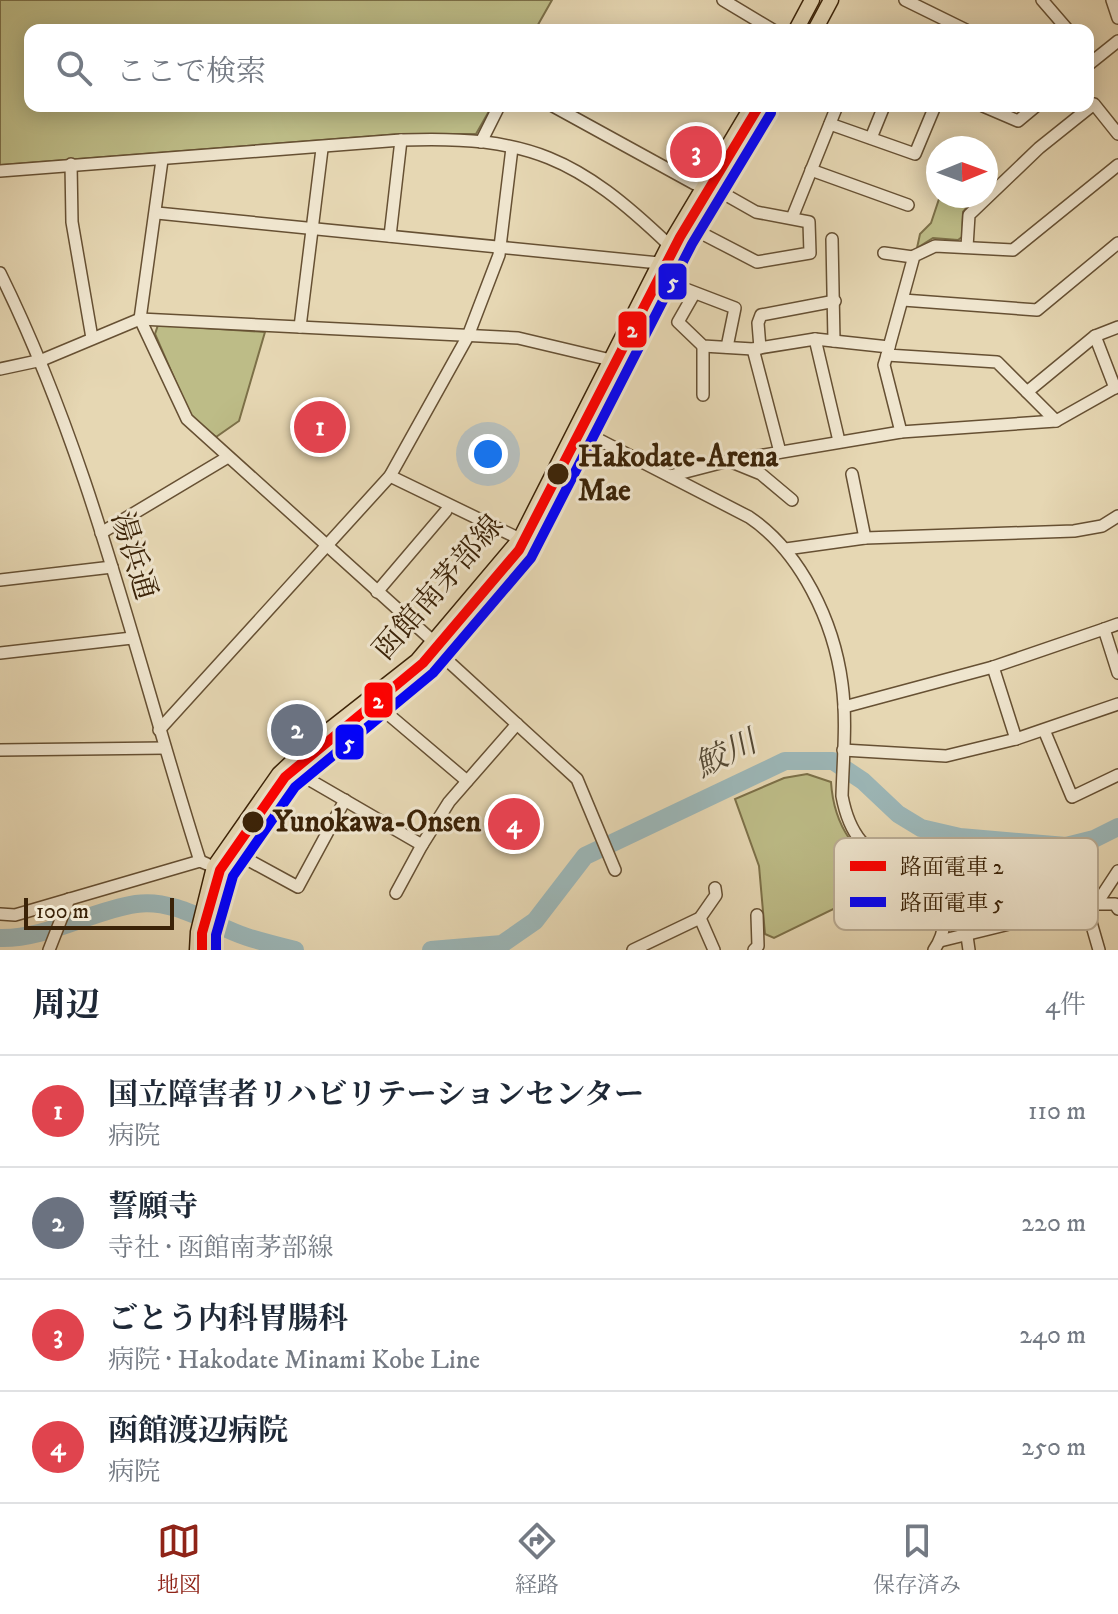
<!DOCTYPE html>
<html lang="ja">
<head>
<meta charset="utf-8">
<style>
	:root { --surface:#fff; --page:#f2f2f3; --text:#1f2937; --muted:#747a83; --line:#e0e1e3; --accent:#8f2418 }
	body { margin:0; font-family:"IM FELL DW Pica","Noto Serif JP",serif; background:var(--page); color:var(--text) }
	.compass { position:absolute; left:926px; top:136px; width:72px; height:72px; border-radius:50%; background:var(--surface); box-shadow:0 4px 20px #0003; rotate:89deg }
	.scale { position:absolute; left:24px; bottom:20px; width:150px; box-sizing:border-box; padding-left:8px; border:4px solid #3b2308; border-top:0; font-size:22px; line-height:28px; white-space:nowrap; color:#3b2308; -webkit-text-stroke:6px #efe5ce; paint-order:stroke }
	.you { position:absolute; left:488px; top:454px; width:28px; height:28px; margin:-20px; border:6px solid #fff; border-radius:50%; background:#1a73e8; box-shadow:0 0 0 12px #1a73e833 }
	.badge { display:grid; place-items:center; width:52px; height:52px; border-radius:50%; background:var(--accent); color:#fff; font-size:26px; font-weight:700 }
	.pin { position:absolute; translate:-50% -50%; border:4px solid #fff; box-shadow:0 2px 8px #0006 }
	.list { margin:0; padding:0; list-style:none }
	h2 { display:flex; justify-content:space-between; align-items:center; height:104px; margin:0; padding:0 32px; font-size:34px }
	h2 small { font-size:26px; font-weight:400; color:var(--muted) }
	.list li { display:grid; grid-template-columns:52px 1fr auto; gap:24px; align-items:center; box-sizing:border-box; height:112px; padding:0 32px; border-top:2px solid var(--line) }
	.list b { display:block; font-size:30px; white-space:nowrap }
	.list p { margin:0; font-size:26px; white-space:nowrap; color:var(--muted) }
	.list em { font-size:26px; font-style:normal; color:var(--muted) }
	.icon { flex:none; width:44px; height:44px; fill:none; stroke:currentColor; stroke-width:2; stroke-linecap:round; stroke-linejoin:round }
	.map { position:relative; flex:none; width:1118px; height:950px; overflow:hidden }
	.search { position:absolute; background:var(--surface); box-shadow:0 4px 20px #0003; left:24px; right:24px; top:24px; height:88px; display:flex; align-items:center; gap:20px; box-sizing:border-box; padding:0 28px; border-radius:16px; color:var(--muted); font-size:30px }
	.sheet { height:552px; background:var(--surface) }
	nav { display:flex; justify-content:space-around; align-items:center; box-sizing:border-box; height:112px; border-top:2px solid var(--line); background:var(--surface); font-size:22px; color:var(--muted) }
	nav a { display:grid; justify-items:center; gap:4px }
	nav .on { color:var(--accent) }
	.map>svg:first-child { display:block }
	.green { fill:#bdbc87; stroke:#7c7048; stroke-width:2 }
	.lines { fill:none; stroke-linecap:round; stroke-linejoin:round }
	.river { stroke:#9cb7b8; stroke-width:18 }
	.minor-casing { stroke:#665033; stroke-width:14 }
	.major-casing { stroke:#3b2308; stroke-width:17 }
	.minor { stroke:#efe5ce; stroke-width:11 }
	.major { stroke:#e6d7b3; stroke-width:14 }
	.tram-1-casing { stroke:#efe5ce; stroke-width:16 }
	.tram-2-casing { stroke:#efe5ce; stroke-width:16 }
	.tram-1 { stroke:#f00; stroke-width:10 }
	.tram-2 { stroke:#00f; stroke-width:10 }
	.stop-dot { fill:#3b2308; stroke:#efe5ce; stroke-width:3 }
	.labels { text-anchor:middle; dominant-baseline:central; stroke-width:6; stroke-linejoin:round; paint-order:stroke }
	.stop-label { font-size:30px; font-weight:bold; fill:#3b2308; stroke:#efe5ce; text-anchor:start }
	.street-label { font-size:30px; fill:#3b2308; stroke:#efe5ce }
	.water-label { font-size:32px; font-style:italic; fill:#534834; stroke:#efe5ce }
	.key { fill:#efe5ce; stroke:#b9ab93; stroke-width:2 }
	.key-label { font-size:22px; fill:#3b2308 }
	.line-badge { stroke:#efe5ce; stroke-width:3 }
	.badge-label { font-size:22px; text-anchor:middle; font-weight:bold; fill:#fff }
</style>
</head>
<body>
<div class="map">
<svg width="1118" height="950" viewBox="0 0 1118 950">
	<rect width="100%" height="100%" fill="#e6d7b3"/>
	<filter id="stains"><feTurbulence type="fractalNoise" baseFrequency=".0025" numOctaves="4"/><feColorMatrix values="0 0 0 0 .2 0 0 0 0 .09 0 0 0 0 .02 0 0 0 .5 -.17"/></filter>
	<radialGradient id="worn" r=".72"><stop offset=".6" stop-color="#630" stop-opacity="0"/><stop offset="1" stop-color="#630" stop-opacity=".3"/></radialGradient>
	<g class="green">
		<polygon points="0,0 552,0 535,30 30,30 30,106 492,106 476,134 400,134 0,165"/>
		<polygon points="940,196 958,196 968,206 963,212 962,237 958,240 933,238 917,248 920,234 931,223"/>
		<polygon points="158,325 265,332 239,421 216,437 191,417 155,334"/>
		<path d="M807 774 831 782C834 829 856 853 893 880L774 938 765 934 759 866 735 799 784 778Z"/>
	</g>
	<g class="lines">
		<g class="river">
			<path d="M0 938C47 939 90 911 136 904 175 898 213 926 247 937 263 942 279 946 295 950"/>
			<polyline points="431,950 502,944 535,921 585,856 785,761 833,761 863,781 898,814 921,828 960,837 1066,846 1094,839 1118,827"/>
		</g>
		<defs>
			<g id="minor">
				<polyline points="723,0 773,30"/>
				<polyline points="905,0 966,30"/>
				<polyline points="1042,0 1068,30"/>
				<polyline points="1112,0 1118,18"/>
				<polyline points="1088,65 1118,41"/>
				<polyline points="553,106 695,184"/>
				<polyline points="983,106 1018,121 1036,106"/>
				<polyline points="830,124 915,154 935,106"/>
				<polyline points="871,138 884,106"/>
				<polyline points="481,142 499,106"/>
				<polyline points="162,160 140,319 187,419 434,642 448,661 577,779 615,870"/>
				<polyline points="71,164 72,222 92,338"/>
				<polyline points="811,170 908,205"/>
				<path d="M0 171 401 140C529 135 578 158 669 245"/>
				<polyline points="157,213 659,263 665,268"/>
				<polyline points="792,218 837,106"/>
				<polyline points="703,234 757,262 810,253 809,222 756,212 726,195"/>
				<polyline points="390,236 401,140"/>
				<polyline points="832,239 834,341"/>
				<polyline points="967,247 969,215 1039,148 1094,104 1118,134"/>
				<polyline points="884,253 913,257"/>
				<path d="M0 273C92 459 137 664 200 861"/>
				<polyline points="675,285 735,308 727,347"/>
				<polyline points="694,294 678,322 703,346 753,349 815,339 889,347 887,355 997,362 1056,421"/>
				<polyline points="903,300 1037,310 1118,243"/>
				<polyline points="300,327 322,149"/>
				<polyline points="1095,336 1115,388"/>
				<polyline points="815,339 839,441"/>
				<polyline points="889,347 914,256 935,246 1013,250 1118,165"/>
				<polyline points="760,348 758,323 761,315 835,301"/>
				<polyline points="753,349 780,452"/>
				<polyline points="887,355 884,365 901,432"/>
				<polyline points="0,369 42,360 140,319 518,338 615,361"/>
				<polyline points="1027,392 1095,336 1118,327"/>
				<polyline points="703,395 703,346"/>
				<path d="M582 431 749 517C801 552 834 622 842 684 847 721 843 759 842 796 845 812 850 828 861 841 890 872 972 893 934 950"/>
				<polyline points="729,461 761,474 792,500"/>
				<polyline points="852,474 865,538"/>
				<polyline points="390,476 520,539"/>
				<polyline points="670,476 728,461 901,432 1056,421 1118,386"/>
				<polyline points="101,533 228,457"/>
				<polyline points="786,549 865,538 1074,531 1102,526 1118,516"/>
				<polyline points="0,580 112,567"/>
				<polyline points="377,592 446,511"/>
				<polyline points="1104,629 1118,624"/>
				<polyline points="0,653 132,638"/>
				<polyline points="993,667 1016,739"/>
				<polyline points="844,707 993,667 1104,629 1118,673"/>
				<polyline points="382,709 467,781"/>
				<polyline points="159,730 390,476 468,336 499,255 512,148"/>
				<polyline points="1044,730 1072,797 1118,775"/>
				<polyline points="0,750 165,748"/>
				<polyline points="843,750 946,756 1016,739 1118,704"/>
				<polyline points="296,772 422,845 449,802 517,724"/>
				<polyline points="241,856 298,887 345,800"/>
				<polyline points="396,893 422,845"/>
				<polyline points="935,896 943,890 1043,884"/>
				<polyline points="1097,903 1118,871"/>
				<polyline points="1094,904 1115,904 1118,909"/>
				<polyline points="0,914 15,915 200,861 207,864"/>
				<polyline points="700,918 714,950"/>
				<polyline points="967,936 969,950"/>
				<polyline points="940,941 1086,905 1099,950"/>
				<polyline points="49,950 69,899"/>
				<polyline points="633,950 700,918 716,895 715,888"/>
				<polyline points="754,950 758,946 757,915"/>
			</g>
			<g id="major">
				<polyline points="796,30 812,0"/>
				<polyline points="815,30 831,0"/>
				<polyline points="197,950 198,932 214,867 279,774 310,745 417,661 520,539 669,245 752,106"/>
				<polyline points="213,950 211,935 228,874 291,783 425,674 531,550 677,262 770,106"/>
			</g>
		</defs>
		<use href="#minor" class="minor-casing"/>
		<use href="#major" class="major-casing"/>
		<use href="#minor" class="minor"/>
		<use href="#major" class="major"/>
		<defs>
			<polyline id="tram-1" points="202,950 202,933 220,870 285,777 423,663 519,550 680,237 759,106"/>
			<polyline id="tram-2" points="216,950 216,935 233,876 295,787 433,673 531,558 692,244 771,113"/>
		</defs>
		<use href="#tram-1" class="tram-1-casing"/>
		<use href="#tram-2" class="tram-2-casing"/>
		<use href="#tram-1" class="tram-1"/>
		<use href="#tram-2" class="tram-2"/>
	</g>
	<g class="stop-dot">
		<circle cx="558" cy="474" r="12"/>
		<circle cx="253" cy="822" r="12"/>
	</g>
	<g class="labels">
		<g class="stop-label">
			<text x="578" y="457">Hakodate-Arena<tspan x="578" dy="34">Mae</tspan></text>
			<text x="273" y="822">Yunokawa-Onsen</text>
		</g>
		<g class="street-label">
			<text transform="translate(133 556) rotate(73)">湯浜通</text>
			<text transform="translate(439 588) rotate(-49)">函館南茅部線</text>
		</g>
		<g class="water-label">
			<text transform="translate(726 755) rotate(-26)">鮫川</text>
		</g>
	</g>
	<rect x="834" y="838" width="264" height="92" rx="12" class="key"/>
	<rect x="850" y="861" width="36" height="10" fill="#f00"/>
	<rect x="850" y="897" width="36" height="10" fill="#00f"/>
	<g class="key-label">
		<text x="900" y="874">路面電車 2</text>
		<text x="900" y="910">路面電車 5</text>
	</g>
	<g class="line-badge">
		<rect x="657" y="262" width="31" height="39" rx="8" fill="#00f"/>
		<rect x="617" y="310" width="31" height="39" rx="8" fill="#f00"/>
		<rect x="363" y="681" width="31" height="38" rx="8" fill="#f00"/>
		<rect x="334" y="723" width="31" height="38" rx="8" fill="#00f"/>
	</g>
	<g class="badge-label">
		<text x="673" y="289">5</text>
		<text x="632" y="337">2</text>
		<text x="378" y="708">2</text>
		<text x="349" y="750">5</text>
	</g>
	<rect width="100%" height="100%" filter="url(#stains)"/>
	<rect width="100%" height="100%" fill="url(#worn)"/>
</svg>
<svg class="compass" viewBox="-18 -18 36 36"><path d="M0-13l5 13h-10z" fill="#e53935"/><path d="M0 13l5-13h-10z" fill="#747a83"/></svg>
<div class="scale">100 m</div>
<div class="you"></div>
<div class="pin badge" style="left:320px;top:427px;background:#e0444e">1</div>
<div class="pin badge" style="left:297px;top:730px;background:#6b7280">2</div>
<div class="pin badge" style="left:696px;top:152px;background:#e0444e">3</div>
<div class="pin badge" style="left:514px;top:824px;background:#e0444e">4</div>
<div class="search"><svg class="icon" aria-label="search" viewBox="0 0 24 24"><circle cx="10" cy="10" r="6"/><path d="M15 15l6 6"/></svg>ここで検索</div>
</div>
<section class="sheet">
<h2>周辺<small>4件</small></h2>
<ul class="list">
<li><span class="badge" style="background:#e0444e">1</span><div><b>国立障害者リハビリテーションセンター</b><p>病院</p></div><em>110 m</em></li>
<li><span class="badge" style="background:#6b7280">2</span><div><b>誓願寺</b><p>寺社 · 函館南茅部線</p></div><em>220 m</em></li>
<li><span class="badge" style="background:#e0444e">3</span><div><b>ごとう内科胃腸科</b><p>病院 · Hakodate Minami Kobe Line</p></div><em>240 m</em></li>
<li><span class="badge" style="background:#e0444e">4</span><div><b>函館渡辺病院</b><p>病院</p></div><em>250 m</em></li>
</ul>
</section>
<nav>
<a class="on"><svg class="icon" aria-label="map" viewBox="0 0 24 24"><path d="M3 6l6-2 6 2 6-2v14l-6 2-6-2-6 2zM9 4v14M15 6v14"/></svg>地図</a>
<a><svg class="icon" aria-label="directions" viewBox="0 0 24 24"><path d="M12 3l9 9-9 9-9-9zM9 14v-3h6M13 9l2 2-2 2"/></svg>経路</a>
<a><svg class="icon" aria-label="saved" viewBox="0 0 24 24"><path d="M7 4h10v16l-5-4-5 4z"/></svg>保存済み</a>
</nav>
</body>
</html>
